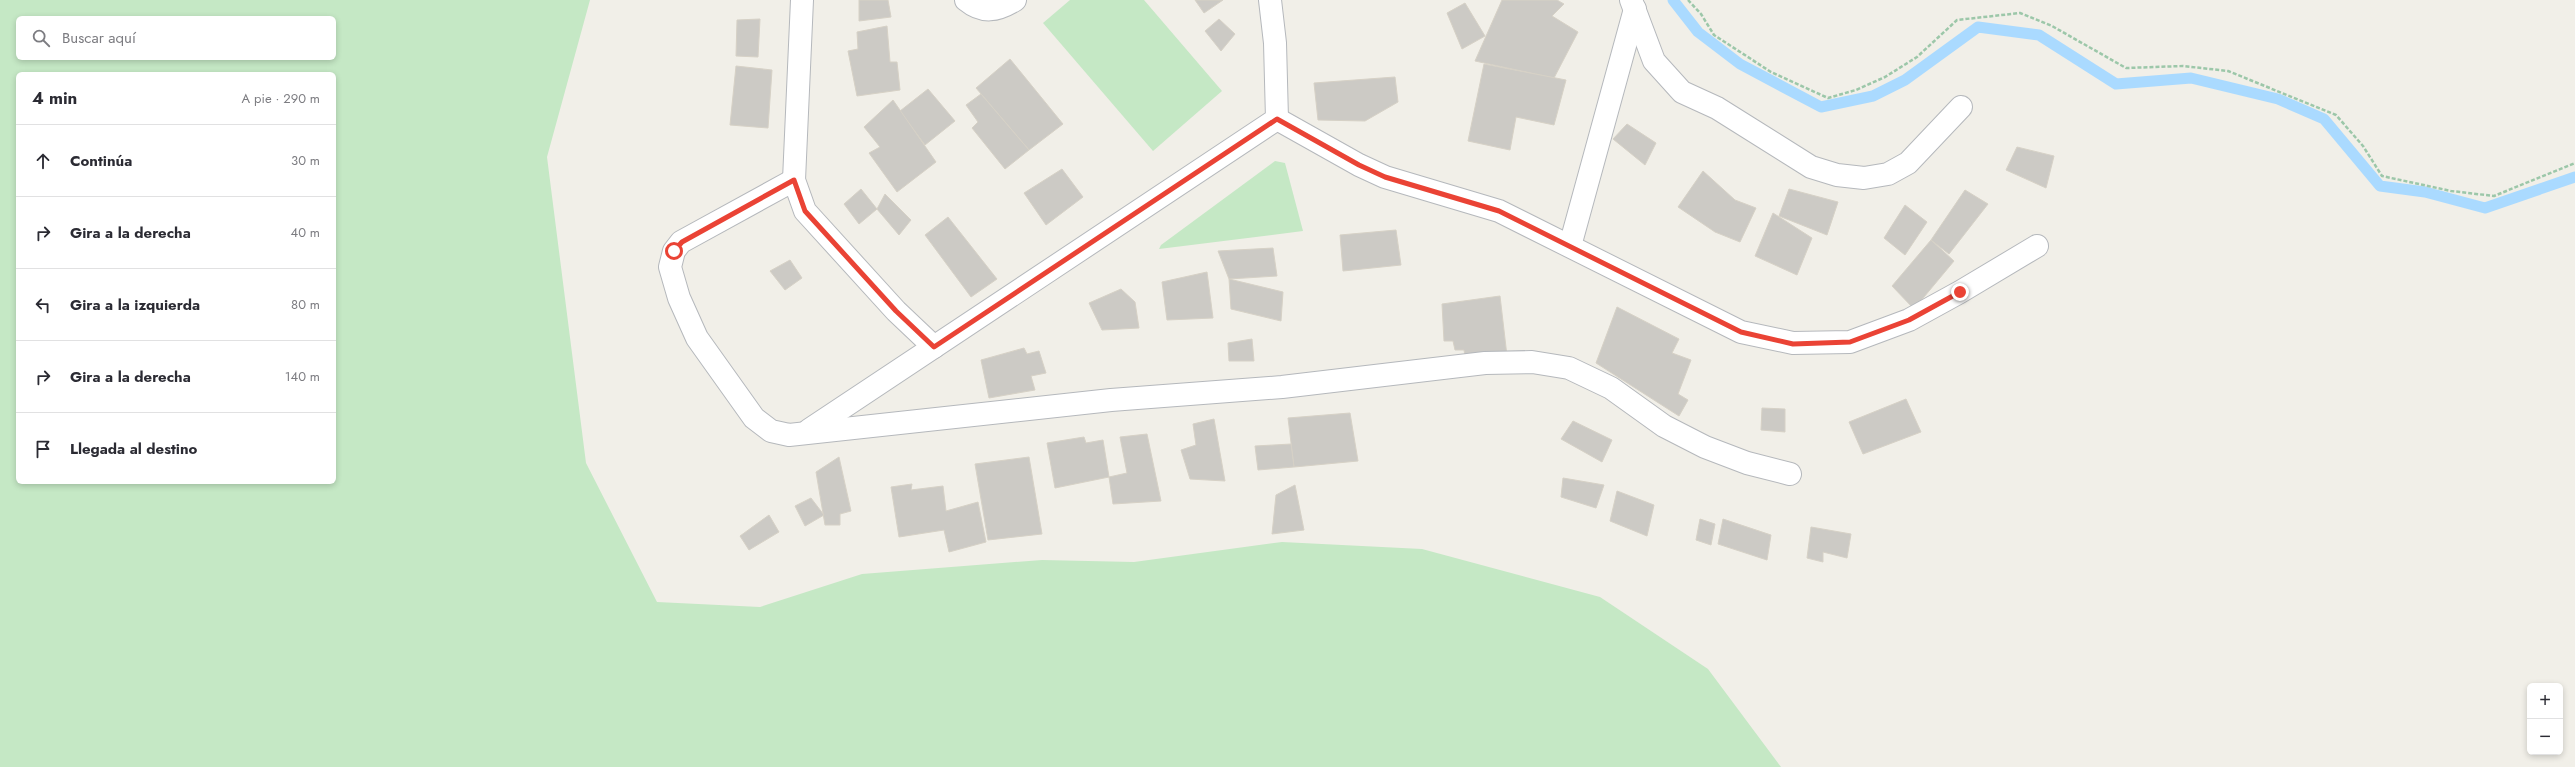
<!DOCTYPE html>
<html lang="es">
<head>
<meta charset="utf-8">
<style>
	:root { --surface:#fff; --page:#f7f7f7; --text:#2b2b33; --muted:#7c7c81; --line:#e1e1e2 }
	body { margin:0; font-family:Jost,sans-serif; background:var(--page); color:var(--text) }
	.controls { position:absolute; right:12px; bottom:12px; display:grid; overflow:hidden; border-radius:6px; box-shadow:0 2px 6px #0003 }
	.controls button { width:36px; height:36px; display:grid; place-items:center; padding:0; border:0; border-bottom:1px solid var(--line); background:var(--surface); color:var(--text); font:20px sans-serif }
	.stop { position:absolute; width:12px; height:12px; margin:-9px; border:3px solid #ea4335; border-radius:50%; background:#fff }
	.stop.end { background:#ea4335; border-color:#fff; box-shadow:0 1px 4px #0008 }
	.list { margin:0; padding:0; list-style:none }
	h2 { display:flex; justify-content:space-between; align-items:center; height:52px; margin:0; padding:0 16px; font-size:17px }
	h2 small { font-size:13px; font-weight:400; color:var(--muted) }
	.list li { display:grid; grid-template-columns:26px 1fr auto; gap:12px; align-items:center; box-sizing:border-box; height:72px; padding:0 16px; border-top:1px solid var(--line) }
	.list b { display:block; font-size:15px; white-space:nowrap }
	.list em { font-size:13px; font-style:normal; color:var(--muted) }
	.icon { flex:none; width:22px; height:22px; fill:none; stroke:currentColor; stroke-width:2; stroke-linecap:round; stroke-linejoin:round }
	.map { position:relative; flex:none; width:2575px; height:767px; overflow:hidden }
	.search { position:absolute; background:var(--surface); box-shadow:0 2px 6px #0003; left:16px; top:16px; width:320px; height:44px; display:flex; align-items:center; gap:10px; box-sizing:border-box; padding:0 14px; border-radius:6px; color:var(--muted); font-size:15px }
	.panel { position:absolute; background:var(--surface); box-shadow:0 2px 6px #0003; left:16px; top:72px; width:320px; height:412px; border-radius:6px }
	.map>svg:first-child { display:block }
	.green { fill:#c5e8c5; fill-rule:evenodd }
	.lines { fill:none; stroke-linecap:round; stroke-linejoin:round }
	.stream { stroke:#aadaff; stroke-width:11 }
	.building { fill:#cccac5; stroke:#d6d1c6 }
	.minor-casing { stroke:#b5b8bc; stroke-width:24 }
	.path { stroke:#9cc7a9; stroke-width:2.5; stroke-dasharray:4 2; stroke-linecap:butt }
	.minor { stroke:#fff; stroke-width:22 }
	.route { stroke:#ea4335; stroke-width:5 }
</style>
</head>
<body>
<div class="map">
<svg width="2575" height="767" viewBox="0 0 2575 767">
	<rect width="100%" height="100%" fill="#f1efe8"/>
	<g class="green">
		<path d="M0 0H590L547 157 586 463 657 602 760 607 862 574 1042 560 1134 562 1282 542 1422 549 1600 597 1708 669 1781 767H0ZM18 18H334V58H18ZM18 74H334V482H18Z"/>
		<polygon points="1070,0 1144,0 1222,91 1153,151 1043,23"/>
		<polygon points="1275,161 1285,163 1303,231 1159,249 1161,245"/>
	</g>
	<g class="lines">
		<polyline class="stream" points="1673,0 1698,32 1740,64 1821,107 1873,96 1905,80 1978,27 2039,35 2116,84 2191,78 2278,99 2324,119 2380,186 2425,192 2485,208 2575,177"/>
	</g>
	<g class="building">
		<polygon points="859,0 888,0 891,17 859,21"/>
		<polygon points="1195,0 1223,0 1204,13"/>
		<polygon points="1502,0 1557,0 1564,4 1552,16 1578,32 1554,78 1475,61"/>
		<polygon points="1465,3 1485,36 1462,49 1447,13"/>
		<polygon points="760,19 758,57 736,56 737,20"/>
		<polygon points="1219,19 1235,34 1221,51 1205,31"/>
		<polygon points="887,26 890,62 897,62 900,90 857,96 848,51 858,49 857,32"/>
		<polygon points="1010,59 1063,124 1029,150 976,88"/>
		<polygon points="1484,64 1566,80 1554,125 1516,117 1510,150 1468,141"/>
		<polygon points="736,66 772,70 768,128 730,125"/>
		<polygon points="1395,77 1398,102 1365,121 1318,120 1314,83"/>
		<polygon points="928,89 955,121 925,145 900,111"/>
		<polygon points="981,94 1029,150 1005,169 972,128 978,122 966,105"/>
		<polygon points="893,100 936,162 897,192 869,153 880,147 864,127"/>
		<polygon points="1627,124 1656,143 1645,165 1613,139"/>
		<polygon points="2017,147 2054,156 2046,188 2006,170"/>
		<polygon points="1062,169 1083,197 1046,225 1024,193"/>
		<polygon points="1703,171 1735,200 1756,208 1740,242 1715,232 1678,207"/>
		<polygon points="861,189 877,209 859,224 844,204"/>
		<polygon points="1789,189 1838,202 1827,235 1779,216"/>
		<polygon points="1965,190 1988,204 1949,254 1931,240"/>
		<polygon points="885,194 911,220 899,235 877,209"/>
		<polygon points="1905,205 1927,222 1905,255 1884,238"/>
		<polygon points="1773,213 1812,238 1797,275 1755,256"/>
		<polygon points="948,217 997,279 971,297 925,235"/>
		<polygon points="1396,230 1401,265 1343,271 1340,235"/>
		<polygon points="1931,240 1954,261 1914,309 1892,286"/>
		<polygon points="1273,248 1277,276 1229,279 1218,251"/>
		<polygon points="790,260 802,278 785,290 770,271"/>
		<polygon points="1207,272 1213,318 1167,320 1162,282"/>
		<polygon points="1229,279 1283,292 1281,321 1231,309"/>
		<polygon points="1121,289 1135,302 1139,328 1102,330 1089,303"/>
		<polygon points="1500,296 1507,356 1465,356 1464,350 1455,350 1453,341 1444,341 1442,304"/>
		<polygon points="1617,307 1679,339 1672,353 1691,360 1678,394 1688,400 1679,416 1596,363"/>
		<polygon points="1252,339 1254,361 1229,361 1228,343"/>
		<polygon points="1024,348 1027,354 1039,351 1046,373 1031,376 1035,390 989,398 981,360"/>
		<polygon points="1906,399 1921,432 1863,454 1849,422"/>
		<polygon points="1762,408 1785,409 1785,432 1761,430"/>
		<polygon points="1350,413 1358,461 1294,467 1288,418"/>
		<polygon points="1214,419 1225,481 1190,479 1181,450 1196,445 1193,424"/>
		<polygon points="1573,421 1612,440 1602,462 1561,439"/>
		<polygon points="1147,434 1161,501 1113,504 1109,477 1127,473 1120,437"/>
		<polygon points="1084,437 1086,443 1103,440 1109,477 1055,488 1047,443"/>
		<polygon points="1291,444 1294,467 1258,470 1255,446"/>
		<polygon points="839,457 851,511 840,514 840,525 825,525 816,472"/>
		<polygon points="1029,457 1042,534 988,540 975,464"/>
		<polygon points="1563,478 1604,485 1596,508 1561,497"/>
		<polygon points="912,484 911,490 943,486 946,511 978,502 986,542 949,552 944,530 899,537 891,487"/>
		<polygon points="1295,485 1304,530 1272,534 1276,495"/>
		<polygon points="1617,491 1654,505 1647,536 1610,521"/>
		<polygon points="811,498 824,515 805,526 795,506"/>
		<polygon points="769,515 779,532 749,550 740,536"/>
		<polygon points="1700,519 1715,524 1711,545 1696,540"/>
		<polygon points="1723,519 1771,535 1767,560 1718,544"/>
		<polygon points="1811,527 1851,534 1847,558 1823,552 1823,562 1807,558"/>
	</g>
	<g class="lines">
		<defs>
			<g id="minor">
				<polyline points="802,0 794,180 805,211 896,311 934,347"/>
				<path d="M966 0C983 14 997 11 1015 0"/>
				<polyline points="1631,0 1654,61 1682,92 1717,108 1811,167 1837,175 1864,178 1888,174 1908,163 1961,107"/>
				<polyline points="1277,119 1359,165 1385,177 1499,211 1741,332 1793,343 1850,342 1909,320 1960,292 2037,246"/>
				<polyline points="794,180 681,242 674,251 670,267 679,298 697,338 754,418 771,431 789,435 1111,400 1282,387 1485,363 1532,362 1569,368 1611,388 1664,426 1705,447 1747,463 1790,474"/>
				<polyline points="1570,246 1635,9"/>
				<polyline points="809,430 1277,119 1275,43 1270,0"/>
			</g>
		</defs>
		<use href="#minor" class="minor-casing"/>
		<polyline class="path" points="1688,0 1701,14 1714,35 1771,72 1828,98 1856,90 1885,77 1917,57 1957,20 2020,13 2052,26 2126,68 2183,66 2228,71 2336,115 2363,146 2382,176 2451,191 2494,196 2575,163"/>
		<use href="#minor" class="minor"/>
	</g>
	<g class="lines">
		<polyline class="route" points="674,251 682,242 794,180 805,211 896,311 934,347 1277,119 1359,165 1385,177 1499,211 1741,332 1793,344 1850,342 1909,320 1960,292"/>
	</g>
</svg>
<div class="controls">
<button>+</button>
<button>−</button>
</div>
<div class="stop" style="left:674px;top:251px"></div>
<div class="stop end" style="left:1960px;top:292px"></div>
<div class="search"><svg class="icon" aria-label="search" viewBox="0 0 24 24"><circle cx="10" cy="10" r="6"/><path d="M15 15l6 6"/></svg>Buscar aquí</div>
<section class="panel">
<h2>4 min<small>A pie · 290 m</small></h2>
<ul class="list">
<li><svg class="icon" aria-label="ahead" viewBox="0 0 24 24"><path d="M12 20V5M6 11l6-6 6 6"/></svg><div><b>Continúa</b></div><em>30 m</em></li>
<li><svg class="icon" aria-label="right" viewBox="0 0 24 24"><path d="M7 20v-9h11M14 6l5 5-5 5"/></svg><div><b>Gira a la derecha</b></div><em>40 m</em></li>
<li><svg class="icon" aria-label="left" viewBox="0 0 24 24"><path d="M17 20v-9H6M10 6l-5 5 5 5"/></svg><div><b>Gira a la izquierda</b></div><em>80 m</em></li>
<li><svg class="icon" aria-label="right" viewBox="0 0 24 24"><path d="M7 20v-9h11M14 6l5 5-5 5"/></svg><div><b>Gira a la derecha</b></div><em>140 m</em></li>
<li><svg class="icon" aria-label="arrive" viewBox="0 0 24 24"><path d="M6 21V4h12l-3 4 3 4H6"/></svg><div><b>Llegada al destino</b></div></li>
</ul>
</section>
</div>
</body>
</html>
